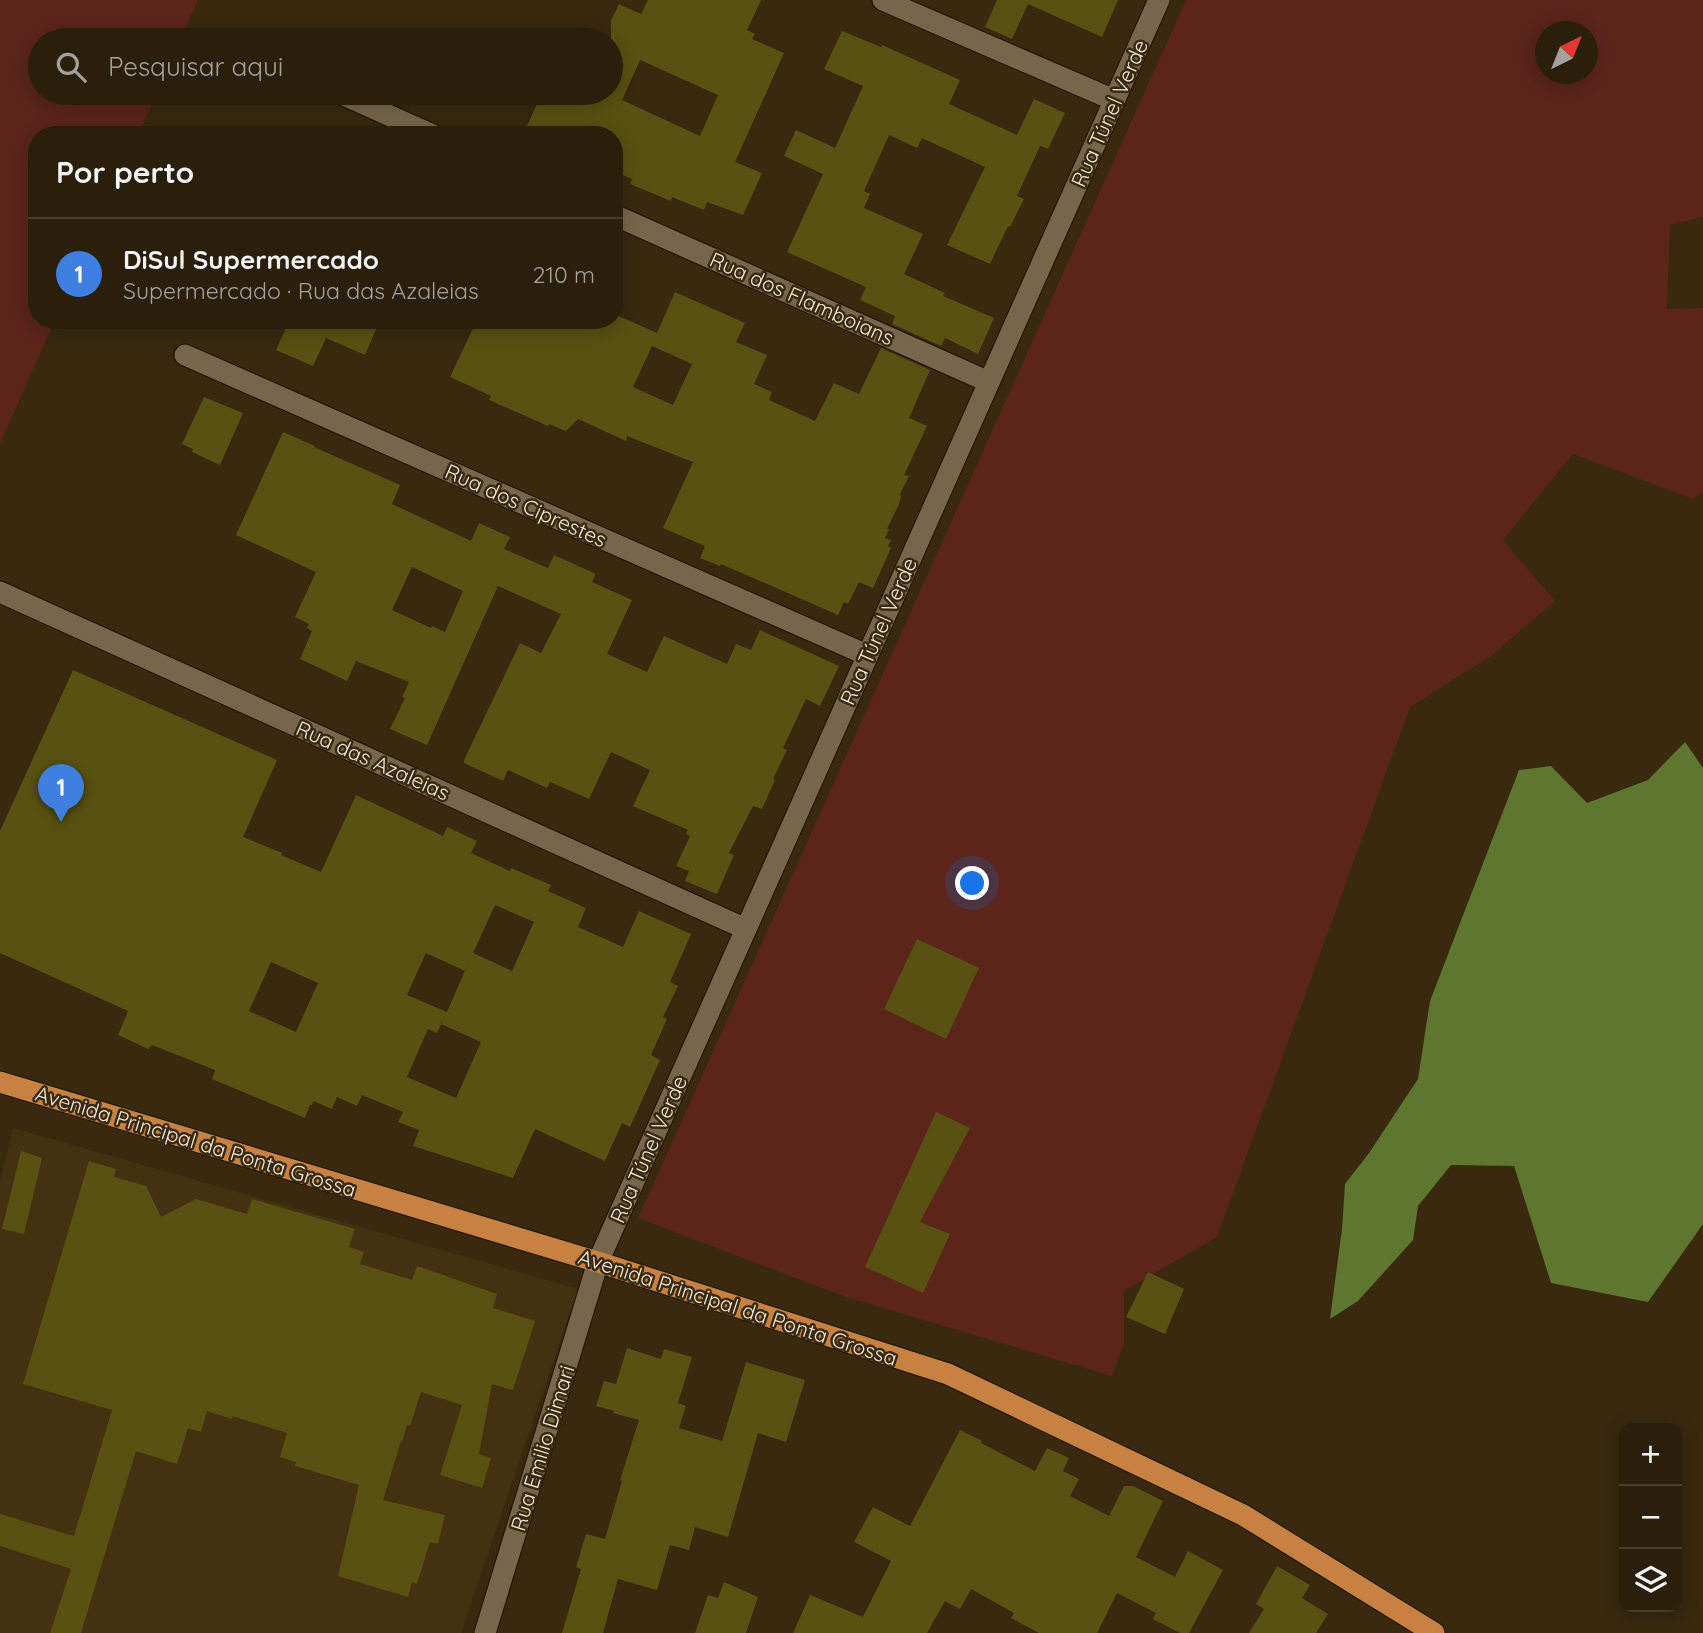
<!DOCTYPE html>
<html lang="pt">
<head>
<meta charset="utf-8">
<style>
	:root { --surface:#2a1f0b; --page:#362c19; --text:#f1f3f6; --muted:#a5a29d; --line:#463d2c; --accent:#0b8043 }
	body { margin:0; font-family:Quicksand,sans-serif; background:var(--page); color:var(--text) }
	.controls { position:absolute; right:21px; bottom:21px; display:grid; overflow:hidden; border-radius:14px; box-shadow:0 4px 18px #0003 }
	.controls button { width:63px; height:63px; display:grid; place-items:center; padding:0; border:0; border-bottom:2px solid var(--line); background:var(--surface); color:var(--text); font:35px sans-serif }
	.compass { position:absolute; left:1535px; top:21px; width:63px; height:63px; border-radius:50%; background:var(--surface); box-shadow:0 4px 18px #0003; rotate:43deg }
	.you { position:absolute; left:973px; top:884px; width:24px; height:24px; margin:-18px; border:5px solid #fff; border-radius:50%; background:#1a73e8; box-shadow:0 0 0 10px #1a73e833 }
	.badge { display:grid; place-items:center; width:46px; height:46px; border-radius:50%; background:var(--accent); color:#fff; font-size:23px; font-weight:700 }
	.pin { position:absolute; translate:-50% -58px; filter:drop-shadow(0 2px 4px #0008) }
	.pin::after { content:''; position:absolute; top:37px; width:24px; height:21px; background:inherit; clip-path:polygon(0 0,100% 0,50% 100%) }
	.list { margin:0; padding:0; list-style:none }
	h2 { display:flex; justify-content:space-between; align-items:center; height:91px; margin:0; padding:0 28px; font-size:30px }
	h2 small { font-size:23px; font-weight:400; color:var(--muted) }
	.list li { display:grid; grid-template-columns:46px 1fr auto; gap:21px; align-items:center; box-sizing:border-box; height:112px; padding:0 28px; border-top:2px solid var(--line) }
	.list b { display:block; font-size:26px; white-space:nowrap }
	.list p { margin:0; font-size:23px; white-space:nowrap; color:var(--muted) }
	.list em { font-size:23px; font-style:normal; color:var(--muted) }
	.icon { flex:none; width:38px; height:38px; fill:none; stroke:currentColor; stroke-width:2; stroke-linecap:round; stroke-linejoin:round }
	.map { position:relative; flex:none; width:1703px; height:1633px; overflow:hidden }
	.search { position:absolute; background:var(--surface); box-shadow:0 4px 18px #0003; left:28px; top:28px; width:595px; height:77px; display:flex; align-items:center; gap:18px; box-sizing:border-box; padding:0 24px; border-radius:38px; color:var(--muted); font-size:26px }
	.panel { position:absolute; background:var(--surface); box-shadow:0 4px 18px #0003; left:28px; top:126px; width:595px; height:203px; border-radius:28px }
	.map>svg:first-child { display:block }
	.built { fill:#443110 }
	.green { fill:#5b251a; fill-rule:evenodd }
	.water { fill:#5e762e }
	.building { fill:#595111; fill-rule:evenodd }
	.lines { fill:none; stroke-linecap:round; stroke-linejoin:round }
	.minor-casing { stroke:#1f1100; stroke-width:23 }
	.major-casing { stroke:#1f1100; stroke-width:23 }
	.minor { stroke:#76664b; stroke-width:21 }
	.major { stroke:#c78141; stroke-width:21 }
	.labels { text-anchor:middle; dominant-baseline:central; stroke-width:5; stroke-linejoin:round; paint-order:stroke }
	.street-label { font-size:21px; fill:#f1e8d9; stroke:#38290f }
</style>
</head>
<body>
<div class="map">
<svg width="1703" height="1633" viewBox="0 0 1703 1633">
	<rect width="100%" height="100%" fill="#38290f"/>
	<polygon class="built" points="13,1128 578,1289 461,1633 0,1633 0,1181"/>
	<g class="green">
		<polygon points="0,0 198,0 180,40 40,40 40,93 157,93 138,135 37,135 37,320 55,320 0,444"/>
		<path d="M1186 0H1703V217L1670 225 1667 309 1703 308V492L1693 499 1573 454 1503 540 1555 601 1491 656 1410 707 1217 1237 1124 1291V1344L1112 1376 843 1296 638 1218ZM1546 32H1588V74H1546Z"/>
	</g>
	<polygon class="water" points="1685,742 1703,768 1703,1224 1648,1302 1551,1283 1514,1166 1451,1165 1418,1206 1413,1240 1358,1301 1330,1319 1342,1229 1345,1184 1369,1153 1418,1079 1430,1001 1519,770 1551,766 1587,803 1648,780"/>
	<g class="building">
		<path d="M648 0H761L747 30 755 34 752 39 784 53 735 162 762 173 743 215 707 202 704 210 672 197 671 201 630 184 632 179 614 171V135H523L542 93H551L575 103 580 93H611V21L619 4 641 14ZM640 60 718 95 700 136 622 100Z"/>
		<polygon points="997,0 1118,0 1102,37 1028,4 1012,39 985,27"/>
		<polygon points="842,31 881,47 882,45 960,80 949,104 1017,135 1034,99 1065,113 1048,149 1040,146 1017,196 1024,199 1010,227 1008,226 990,264 947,245 985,167 922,138 917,148 889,135 864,191 870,194 864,208 923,234 904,274 945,293 943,296 994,318 978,354 945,338 941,346 892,324 895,316 860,300 866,287 787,252 823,174 784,156 796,130 835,148 863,86 824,69"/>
		<path d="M675 292 745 323 736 342 767 355 754 384 772 392 769 400 815 421 834 383 859 394 881 348 930 370 909 418 927 426 904 475 909 476 900 494 901 497 899 504 887 529H889L885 538 891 540 888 546 891 548 873 588 859 582 848 604 844 602 838 615 721 564 720 566 700 558 705 546 663 528 693 462 627 436 626 441 578 419 566 431 549 424 548 426 489 400 491 396 450 377 477 320H614V314L657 333ZM652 346 692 364 673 405 633 387Z"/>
		<polygon points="287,320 380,320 365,355 326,338 313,366 276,350 289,321"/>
		<polygon points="204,397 243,413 220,465 192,452 193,449 182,444"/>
		<path d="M283 432 315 446 314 447 400 485 392 504 471 541 479 523 510 537 504 549 548 568 554 555 596 574 592 582 632 600 607 654 647 672 664 636 727 664 736 644 751 650 760 630 839 666 820 706 806 699 783 748 787 750 773 779 775 780 762 809 753 806 729 853 734 855 717 894 685 881 689 871 676 866 690 836 686 834 688 830 633 806 650 770 611 752 589 799 550 782 547 788 508 770 503 781 464 763V760L520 643 541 653 561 614 498 586 427 745 390 729 405 698 402 697 409 682 356 661 347 681 300 659 312 631 307 628 309 624 295 617 316 572 236 535ZM412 567 463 591 445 632 432 626 431 628 392 610Z"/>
		<path d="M73 670 277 760 243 837 282 853 281 855 321 872 356 795 443 836 447 827 477 841 471 853 510 871 511 868 551 885 548 891 586 908 578 927 623 947 639 911 691 934 670 982 678 986 663 1017 667 1019 651 1055 660 1060 630 1127 622 1123 605 1161 535 1129 513 1178 413 1146 419 1130 398 1122 403 1112 362 1095 357 1106 337 1097 332 1109 313 1101 312 1105H310L305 1118 212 1079 215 1070 152 1045 148 1049 118 1035 128 1011 0 953V831ZM495 905 534 922 512 971 473 953ZM426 953 465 971 471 957 447 1012 407 995ZM271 962 318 983 296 1032 249 1011ZM447 1012 441 1024 481 1042 456 1098 407 1077 428 1029 437 1033Z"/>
		<polygon points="917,939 979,968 946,1039 884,1009"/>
		<polygon points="936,1112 970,1128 920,1222 950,1234 923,1293 865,1267"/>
		<polygon points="21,1151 42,1158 24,1234 2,1229"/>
		<polygon points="89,1161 116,1169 114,1177 146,1186 161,1217 196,1199 247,1214 252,1199 355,1229 349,1247 364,1252 360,1264 412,1280 417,1266 497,1294 493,1308 535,1321 513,1390 492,1384 479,1454 491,1458 482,1488 440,1475 462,1405 421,1392 410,1426 407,1425 402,1442 401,1441 383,1500 445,1515 438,1544 430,1542 417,1584 412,1582 408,1597 338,1576 359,1485 295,1466 296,1462 280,1457 287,1433 232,1416 232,1419 207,1411 201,1432 188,1428 177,1464 136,1451 81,1633 50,1633 71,1569 0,1546 0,1514 74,1536 112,1410 23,1384"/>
		<polygon points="1148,1272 1184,1289 1165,1334 1126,1317"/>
		<polygon points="627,1348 661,1359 664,1349 692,1357 678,1403 686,1406 679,1428 722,1441 746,1362 805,1380 786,1442 758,1433 728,1537 695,1527 689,1550 670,1545 657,1590 618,1579 603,1633 562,1633 581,1569 576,1567 586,1534 605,1539 622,1481 620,1480 639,1420 613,1413 614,1411 596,1406 604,1381 616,1384"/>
		<polygon points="960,1430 982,1441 981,1443 1035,1471 1047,1448 1069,1458 1063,1471 1079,1479 1070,1496 1109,1516 1124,1486 1133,1486 1163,1501 1136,1557 1175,1577 1188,1551 1223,1570 1189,1633 1180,1633 1153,1619 1156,1613 1117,1593 1097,1633 1039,1633 1011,1618 1014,1613 971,1589 960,1609 945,1601 927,1633 793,1633 810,1595 863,1617 891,1561 854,1542 873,1507 910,1526"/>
		<polygon points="1277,1566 1310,1585 1302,1598 1328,1614 1316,1633 1249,1633 1264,1609 1256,1604"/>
		<polygon points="724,1582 758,1597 746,1633 695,1633 708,1595 718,1598"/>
	</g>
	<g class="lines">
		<defs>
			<g id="minor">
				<polyline points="883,0 1114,100"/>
				<polyline points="339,93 433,135"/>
				<polyline points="614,215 989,382"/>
				<polyline points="185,355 867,655"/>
				<polyline points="0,592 746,929"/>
				<polyline points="485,1633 598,1262 1159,0"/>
			</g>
			<polyline id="major" points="0,1082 598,1262 948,1374 1243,1515 1434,1633"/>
		</defs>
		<use href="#minor" class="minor-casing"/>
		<use href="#major" class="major-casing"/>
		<use href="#minor" class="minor"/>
		<use href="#major" class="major"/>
	</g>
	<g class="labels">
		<g class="street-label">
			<text transform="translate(1109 113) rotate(-66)">Rua Túnel Verde</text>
			<text transform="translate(802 298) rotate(24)">Rua dos Flamboians</text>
			<text transform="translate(526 505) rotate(24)">Rua dos Ciprestes</text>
			<text transform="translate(878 631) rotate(-66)">Rua Túnel Verde</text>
			<text transform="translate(373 760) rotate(24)">Rua das Azaleias</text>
			<text transform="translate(196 1141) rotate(17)">Avenida Principal da Ponta Grossa</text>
			<text transform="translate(648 1149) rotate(-66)">Rua Túnel Verde</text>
			<text transform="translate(738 1307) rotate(18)">Avenida Principal da Ponta Grossa</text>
			<text transform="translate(542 1448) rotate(-73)">Rua Emilio Dimari</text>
		</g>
	</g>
</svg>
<div class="controls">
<button>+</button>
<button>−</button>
<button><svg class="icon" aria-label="layers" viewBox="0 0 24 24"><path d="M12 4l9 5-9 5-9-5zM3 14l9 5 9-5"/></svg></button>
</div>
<svg class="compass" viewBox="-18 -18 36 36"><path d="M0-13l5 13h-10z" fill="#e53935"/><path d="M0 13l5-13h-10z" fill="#a5a29d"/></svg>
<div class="you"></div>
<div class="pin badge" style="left:61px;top:822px;background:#3f7fe0">1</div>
<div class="search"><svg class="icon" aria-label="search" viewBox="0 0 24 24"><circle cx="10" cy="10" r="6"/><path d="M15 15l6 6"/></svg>Pesquisar aqui</div>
<section class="panel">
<h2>Por perto<small></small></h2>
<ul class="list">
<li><span class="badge" style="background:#3f7fe0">1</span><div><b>DiSul Supermercado</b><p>Supermercado · Rua das Azaleias</p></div><em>210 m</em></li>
</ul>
</section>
</div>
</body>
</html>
